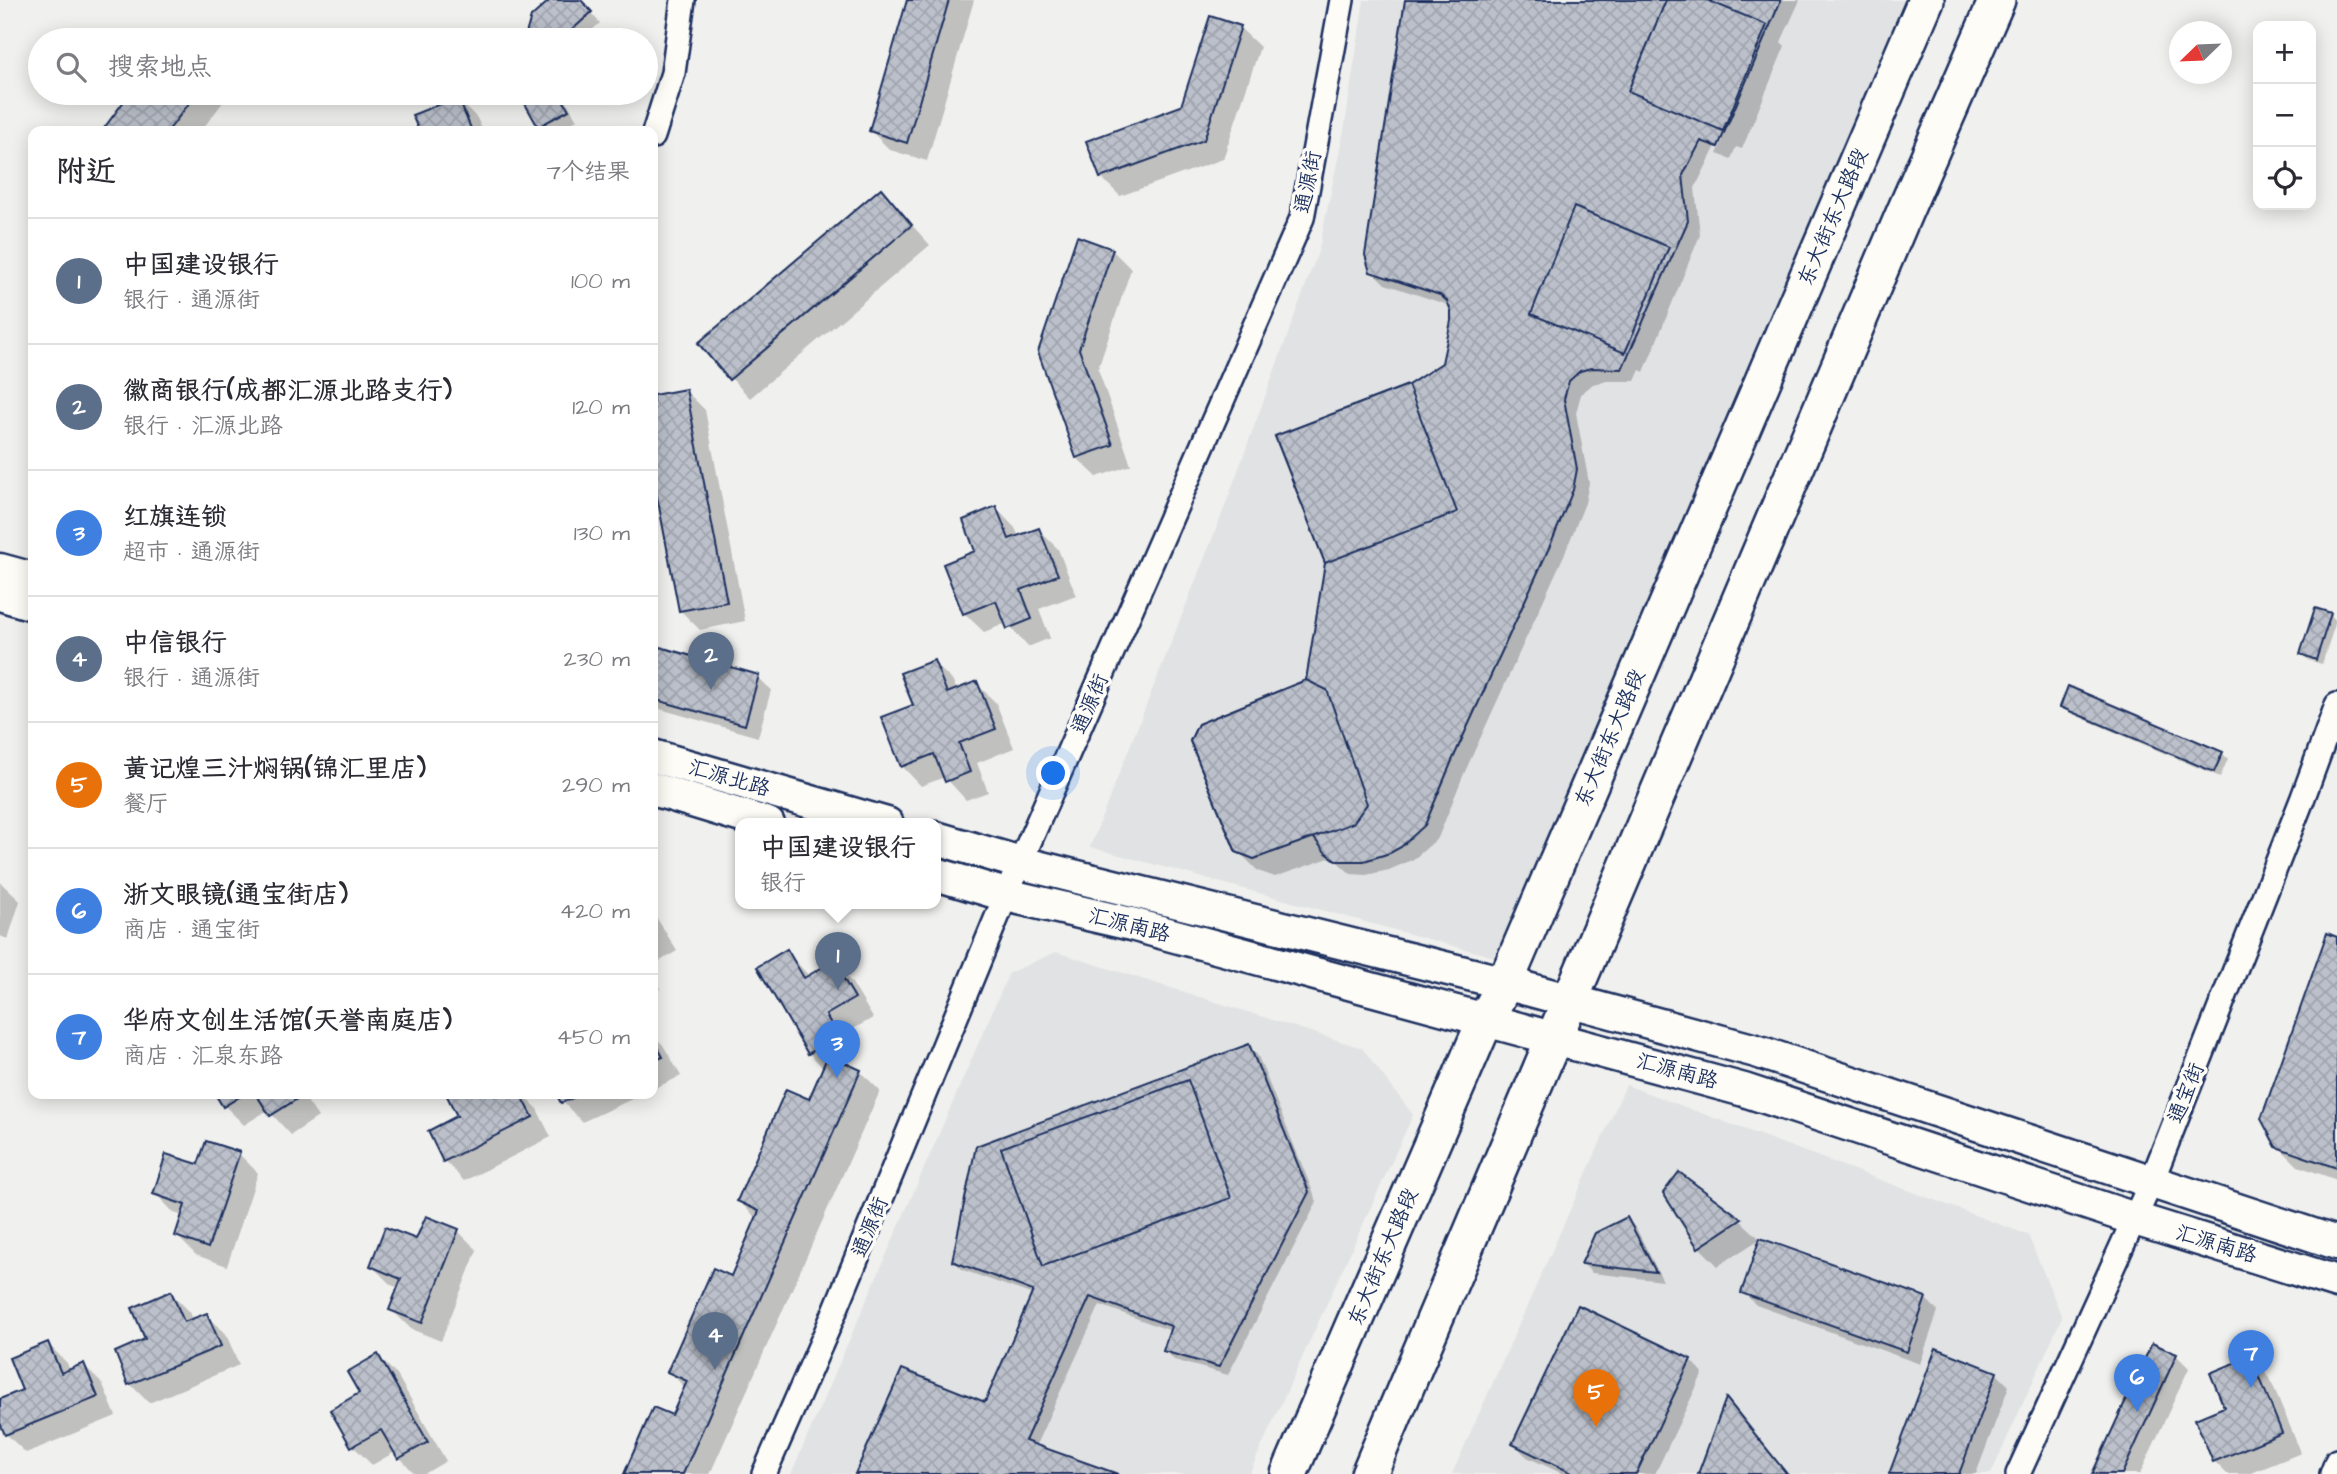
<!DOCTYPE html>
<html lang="zh">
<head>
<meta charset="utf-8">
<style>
	:root { --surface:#fff; --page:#f7f7f7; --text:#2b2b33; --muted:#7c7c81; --line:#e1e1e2; --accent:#d1495b }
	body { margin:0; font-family:"Architects Daughter","LXGW WenKai TC",sans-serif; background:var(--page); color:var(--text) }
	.controls { position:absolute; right:21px; top:21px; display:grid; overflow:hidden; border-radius:14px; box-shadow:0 4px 18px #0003 }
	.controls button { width:63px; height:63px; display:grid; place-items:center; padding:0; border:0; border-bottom:2px solid var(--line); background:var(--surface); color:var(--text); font:35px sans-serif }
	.compass { position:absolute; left:2169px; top:21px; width:63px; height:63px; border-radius:50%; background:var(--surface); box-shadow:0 4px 18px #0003; rotate:247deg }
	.you { position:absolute; left:1054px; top:774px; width:24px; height:24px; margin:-18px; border:5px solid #fff; border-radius:50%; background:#1a73e8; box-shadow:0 0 0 10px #1a73e833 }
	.badge { display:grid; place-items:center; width:46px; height:46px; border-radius:50%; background:var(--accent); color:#fff; font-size:23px; font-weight:700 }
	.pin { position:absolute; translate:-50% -58px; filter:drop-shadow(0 2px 4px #0008) }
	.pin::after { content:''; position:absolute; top:37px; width:24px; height:21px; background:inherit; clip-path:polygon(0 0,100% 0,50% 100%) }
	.popup { position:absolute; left:735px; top:818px; width:206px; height:91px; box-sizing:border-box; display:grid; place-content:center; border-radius:14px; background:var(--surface); filter:drop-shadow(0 2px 5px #0005); font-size:23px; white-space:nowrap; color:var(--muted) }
	.popup b { font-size:26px; color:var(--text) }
	.popup::after { content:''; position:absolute; left:50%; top:100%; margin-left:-14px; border:14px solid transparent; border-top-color:var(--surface) }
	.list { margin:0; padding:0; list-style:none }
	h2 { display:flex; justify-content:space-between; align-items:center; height:91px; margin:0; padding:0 28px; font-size:30px }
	h2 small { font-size:23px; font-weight:400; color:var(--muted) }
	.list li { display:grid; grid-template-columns:46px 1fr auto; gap:21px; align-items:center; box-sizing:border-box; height:126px; padding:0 28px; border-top:2px solid var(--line) }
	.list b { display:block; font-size:26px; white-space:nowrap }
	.list p { margin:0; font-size:23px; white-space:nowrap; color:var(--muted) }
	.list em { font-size:23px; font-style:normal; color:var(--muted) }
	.icon { flex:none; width:38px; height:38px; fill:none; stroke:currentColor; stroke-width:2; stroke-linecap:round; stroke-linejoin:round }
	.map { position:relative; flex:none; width:2337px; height:1474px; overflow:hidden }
	.search { position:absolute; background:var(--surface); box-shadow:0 4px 18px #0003; left:28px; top:28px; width:630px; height:77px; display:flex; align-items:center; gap:18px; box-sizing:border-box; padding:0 24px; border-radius:38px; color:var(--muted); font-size:26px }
	.panel { position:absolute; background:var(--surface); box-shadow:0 4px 18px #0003; left:28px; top:126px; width:630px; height:973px; border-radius:14px }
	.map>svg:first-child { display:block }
	.built { fill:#e0e2e3 }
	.shadow { fill:#0003 }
	.building { fill:url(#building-cross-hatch); stroke:#1b2f5e; stroke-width:2 }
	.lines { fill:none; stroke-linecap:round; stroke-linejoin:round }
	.street-casing { stroke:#1b2f5e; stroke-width:28 }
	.secondary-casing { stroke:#1b2f5e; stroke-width:37 }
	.primary-casing { stroke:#1b2f5e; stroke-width:40 }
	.street { stroke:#fdfcf7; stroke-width:23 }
	.secondary { stroke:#fdfcf7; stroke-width:32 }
	.primary { stroke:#fdfcf7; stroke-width:35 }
	.labels { text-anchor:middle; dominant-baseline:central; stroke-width:7; stroke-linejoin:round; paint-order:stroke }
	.street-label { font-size:21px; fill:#1b2f5e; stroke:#fdfcf7 }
</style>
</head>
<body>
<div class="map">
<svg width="2337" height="1474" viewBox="0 0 2337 1474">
	<defs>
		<pattern id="building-cross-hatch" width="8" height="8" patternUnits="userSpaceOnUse" patternTransform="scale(1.75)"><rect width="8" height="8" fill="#bbc0ca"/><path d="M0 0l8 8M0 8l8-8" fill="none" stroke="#a0a5b0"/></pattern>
	</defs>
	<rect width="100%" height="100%" fill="#f0f0ee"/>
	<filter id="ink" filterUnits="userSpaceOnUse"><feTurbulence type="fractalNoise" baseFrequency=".0143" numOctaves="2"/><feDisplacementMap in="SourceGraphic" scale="14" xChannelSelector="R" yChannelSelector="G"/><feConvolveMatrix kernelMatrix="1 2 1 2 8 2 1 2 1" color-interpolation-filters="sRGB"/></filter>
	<g filter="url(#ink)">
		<g class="built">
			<polygon points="1364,0 1905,0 1498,958 1090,847 1224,509 1319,249 1345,125"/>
			<polygon points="1056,952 1362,1048 1413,1115 1249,1474 791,1474 1009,973"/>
			<polygon points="1626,1085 2028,1235 2062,1317 1991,1474 1452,1474"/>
		</g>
		<g class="shadow">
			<polygon points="552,0 579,0 600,23 581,40 526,40 533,18"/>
			<polygon points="909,0 974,0 927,161 890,150 871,131"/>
			<polygon points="1408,0 1800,0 1781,42 1785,46 1742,149 1736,147 1731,159 1717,154 1723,140 1719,140 1695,188 1700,235 1644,372 1640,370 1635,381 1605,381 1593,384 1581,394 1576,413 1589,483 1585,503 1565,553 1463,776 1438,838 1414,859 1389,870 1366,875 1351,874 1332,857 1275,877 1258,871 1238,851 1309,680 1409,387 1444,364 1453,321 1451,306 1385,284 1372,271"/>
			<polygon points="1240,28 1260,47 1223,159 1120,196 1101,177 1182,108"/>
			<polygon points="133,93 230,93 201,131 104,131"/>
			<polygon points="521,93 562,93 577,120 556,131 545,131 540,126"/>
			<polygon points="458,99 477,118 483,131 421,131 415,116"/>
			<polygon points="881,191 930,245 750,398 731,378"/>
			<polygon points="1112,250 1131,269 1098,369 1131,465 1097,477 1077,458 1040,352"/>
			<polygon points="686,391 705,410 745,621 700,630 680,610 653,465 653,397"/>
			<polygon points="996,508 1015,528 1019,537 1039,530 1058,549 1076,595 1039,609 1050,638 1028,647 1007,623 984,632 964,613 977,552"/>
			<polygon points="2330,614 2336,621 2322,664 2308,660 2302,654"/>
			<polygon points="653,647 758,677 771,690 758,737 653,707"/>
			<polygon points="933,662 953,681 957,691 976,683 996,703 1014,748 977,763 988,792 966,800 945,777 921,786 902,766 915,706"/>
			<polygon points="2062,706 2222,753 2228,759 2220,777 2068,712"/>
			<polygon points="0,882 20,901 8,939 0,936"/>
			<polygon points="653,912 677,951 653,965"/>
			<polygon points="2337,939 2337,1180 2298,1166 2278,1146"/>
			<polygon points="787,952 810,977 833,963 852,983 873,1018 844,1034 857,1056 843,1064 860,1071 880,1091 710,1474 626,1474 673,1418 686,1389 669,1371 732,1278 757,1219 739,1201 810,1102 824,1069 809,1053"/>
			<polygon points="653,976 660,989 653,994"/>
			<polygon points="653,1035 663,1045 681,1076 653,1089"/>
			<polygon points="1249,1046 1258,1056 1317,1202 1228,1375 1174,1360 1165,1350 1171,1331 1100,1305 1035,1447 1112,1474 857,1474 986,1404 1033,1295 963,1270 953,1260"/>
			<polygon points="217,1094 302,1094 318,1117 291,1135 268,1110 244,1125 225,1106"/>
			<polygon points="448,1094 523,1094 536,1107 551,1137 464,1181 445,1161 430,1132 460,1117"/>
			<polygon points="558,1094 643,1094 582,1122 563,1102"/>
			<polygon points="239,1154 258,1173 227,1266 196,1255 177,1236 183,1216 174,1213 155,1193 199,1166"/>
			<polygon points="1679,1174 1741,1221 1760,1239 1718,1266 1699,1247"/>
			<polygon points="1627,1219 1636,1228 1663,1281 1592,1273 1583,1264"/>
			<polygon points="458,1231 477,1250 441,1341 411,1329 391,1309 400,1288 391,1285 372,1266 417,1241"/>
			<polygon points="1743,1292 1925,1298 1938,1311 1920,1364 1756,1305"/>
			<polygon points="171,1293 190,1312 193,1320 207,1315 226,1334 239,1365 149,1403 130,1384"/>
			<polygon points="48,1344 67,1363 70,1371 84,1365 103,1385 116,1416 26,1453 6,1434 0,1418 0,1401 25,1391"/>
			<polygon points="2176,1355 2189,1368 2140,1474 2094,1474"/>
			<polygon points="378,1356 397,1375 446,1461 424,1474 415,1474 395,1452 372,1465 353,1446 361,1394"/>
			<polygon points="2250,1358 2270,1378 2301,1453 2249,1474 2227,1474 2214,1461 2226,1408"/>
			<polygon points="1690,1360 1703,1373 1655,1474 1563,1474 1527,1457 1514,1444"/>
			<polygon points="1996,1373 2009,1386 1976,1474 1891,1474"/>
			<polygon points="1727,1401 1739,1413 1787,1474 1700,1474"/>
		</g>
		<g class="building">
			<polygon points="550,0 581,0 592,12 561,40 524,40 531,17"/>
			<polygon points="907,0 949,0 907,143 869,131"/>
			<polygon points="1405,0 1781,0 1718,147 1701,141 1683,175 1688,221 1622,369 1591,368 1580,371 1569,381 1564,399 1577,469 1573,490 1553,539 1451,763 1425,825 1401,847 1390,853 1364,861 1337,861 1325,852 1313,837 1254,859 1236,852 1190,741 1198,724 1306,680 1325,563 1275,436 1408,385 1442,363 1451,321 1451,311 1447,301 1440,295 1370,272 1365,255"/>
			<polygon points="1666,0 1707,0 1767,25 1723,131 1628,91"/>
			<polygon points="1210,16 1241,26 1204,140 1100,178 1086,141 1181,106"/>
			<polygon points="130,93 197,93 168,131 102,131"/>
			<polygon points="519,93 559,93 569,110 538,127"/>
			<polygon points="458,97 472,131 419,131 412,115"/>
			<polygon points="881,188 912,225 729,380 698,343"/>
			<polygon points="1574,207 1669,247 1625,353 1531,314"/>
			<polygon points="1077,236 1113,249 1079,349 1113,445 1076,458 1038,352"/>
			<polygon points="1408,385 1457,512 1325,563 1275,436"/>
			<polygon points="686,389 727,602 679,611 653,475 653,395"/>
			<polygon points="996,506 1009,539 1039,528 1058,575 1021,590 1032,619 1007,629 996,601 963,614 943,564 975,551 963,520"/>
			<polygon points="2315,608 2331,613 2316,660 2300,654"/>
			<polygon points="653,645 759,675 745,725 653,699"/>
			<polygon points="934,660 947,693 977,681 996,729 959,743 970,772 945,782 934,754 901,767 881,717 913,705 900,673"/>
			<polygon points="1306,680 1327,690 1367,804 1353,823 1254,859 1236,852 1190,741 1198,724"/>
			<polygon points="2068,686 2223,752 2214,772 2060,707"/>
			<polygon points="2327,933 2337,937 2337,1168 2276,1147 2261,1119"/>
			<polygon points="787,949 804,978 833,961 855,998 826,1015 838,1036 808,1054 757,967"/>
			<polygon points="653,1039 663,1057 653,1061"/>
			<polygon points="1249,1044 1309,1192 1219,1367 1163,1351 1171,1326 1090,1297 1025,1441 1118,1474 855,1474 902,1369 985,1402 1033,1291 952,1261 976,1146"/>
			<polygon points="828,1055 861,1070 683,1474 624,1474 653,1407 672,1415 687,1381 667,1372 713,1268 731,1276 759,1211 737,1201 786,1089 809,1099"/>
			<polygon points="1188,1080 1231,1198 1043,1266 1001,1148"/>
			<polygon points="215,1094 244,1094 223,1107"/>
			<polygon points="256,1094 297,1094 300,1097 270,1116"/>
			<polygon points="446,1094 494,1094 495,1096 500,1094 521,1094 533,1117 443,1162 428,1131 457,1116"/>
			<polygon points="556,1094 582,1094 561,1103"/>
			<polygon points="206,1141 240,1152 208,1248 175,1236 185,1205 153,1194 166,1154 198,1164"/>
			<polygon points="1679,1172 1742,1219 1698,1248 1663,1193"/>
			<polygon points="426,1216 459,1229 422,1323 389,1310 401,1279 370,1266 385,1227 416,1239"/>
			<polygon points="1627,1217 1656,1272 1581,1264 1595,1233"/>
			<polygon points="1760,1238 1926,1297 1907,1352 1741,1293"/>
			<polygon points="171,1291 184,1322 207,1313 221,1346 128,1385 115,1352 145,1339 132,1308"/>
			<polygon points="1578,1305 1691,1359 1636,1474 1574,1474 1512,1444"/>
			<polygon points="48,1342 61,1373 84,1363 98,1397 5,1435 0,1423 0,1399 22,1390 9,1358"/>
			<polygon points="2152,1343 2177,1354 2122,1474 2092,1474"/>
			<polygon points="1936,1348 1997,1372 1959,1474 1889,1474"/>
			<polygon points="378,1354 428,1442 398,1459 381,1430 351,1447 330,1410 359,1393 347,1372"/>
			<polygon points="2251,1356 2282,1433 2213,1462 2195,1419 2224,1407 2210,1373"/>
			<polygon points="1726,1398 1787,1474 1698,1474"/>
		</g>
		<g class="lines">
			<defs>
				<g id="street">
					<polyline points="653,136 673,73 683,0"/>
					<polyline points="764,1474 828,1328 1006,895 1302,218 1342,0"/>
					<polyline points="2018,1474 2153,1178 2302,800 2337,705"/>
					<polyline points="2332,1474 2337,1461"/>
				</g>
				<g id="secondary">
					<polyline points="0,570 33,579"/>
					<polyline points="0,594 33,604"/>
					<polyline points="653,756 887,824"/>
					<polyline points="653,789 768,824"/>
					<polyline points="936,838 1021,863 1505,983 1756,1051 2337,1243"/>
					<polyline points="936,874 1006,895 1131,924 1744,1090 2135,1219 2337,1282"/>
				</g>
				<g id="primary">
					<polyline points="1289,1474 1485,1021 1505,983 1926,0"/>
					<polyline points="1369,1474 1905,211 1997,0"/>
				</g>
			</defs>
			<use href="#street" class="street-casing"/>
			<use href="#secondary" class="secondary-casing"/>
			<use href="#primary" class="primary-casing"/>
			<use href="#street" class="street"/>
			<use href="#secondary" class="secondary"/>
			<use href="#primary" class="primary"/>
		</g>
	</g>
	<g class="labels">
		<g class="street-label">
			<text transform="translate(1308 182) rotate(-79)">通源街</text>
			<text transform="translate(1833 217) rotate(-67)">东大街东大路段</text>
			<text transform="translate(1090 704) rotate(-67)">通源街</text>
			<text transform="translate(1610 738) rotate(-67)">东大街东大路段</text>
			<text transform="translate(729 778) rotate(16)">汇源北路</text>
			<text transform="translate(1129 925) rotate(14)">汇源南路</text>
			<text transform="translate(1677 1071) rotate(15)">汇源南路</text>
			<text transform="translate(2186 1093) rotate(-68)">通宝街</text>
			<text transform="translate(870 1227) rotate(-68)">通源街</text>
			<text transform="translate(2216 1244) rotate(17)">汇源南路</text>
			<text transform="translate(1383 1257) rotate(-67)">东大街东大路段</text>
		</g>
	</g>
</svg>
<div class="controls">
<button>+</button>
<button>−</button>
<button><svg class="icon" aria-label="locate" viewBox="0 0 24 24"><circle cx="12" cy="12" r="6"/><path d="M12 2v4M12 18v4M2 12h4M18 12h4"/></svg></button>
</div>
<svg class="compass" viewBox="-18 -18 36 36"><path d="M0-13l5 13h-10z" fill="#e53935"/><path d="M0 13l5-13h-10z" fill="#7c7c81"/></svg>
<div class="you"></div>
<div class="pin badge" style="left:838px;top:990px;background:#5c6f8a">1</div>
<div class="popup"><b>中国建设银行</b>银行</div>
<div class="pin badge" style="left:711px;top:690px;background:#5c6f8a">2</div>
<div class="pin badge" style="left:837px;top:1078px;background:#3f7fe0">3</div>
<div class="pin badge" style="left:715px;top:1370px;background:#5c6f8a">4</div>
<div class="pin badge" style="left:1596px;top:1427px;background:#e8710a">5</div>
<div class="pin badge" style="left:2137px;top:1412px;background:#3f7fe0">6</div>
<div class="pin badge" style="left:2251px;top:1388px;background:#3f7fe0">7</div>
<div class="search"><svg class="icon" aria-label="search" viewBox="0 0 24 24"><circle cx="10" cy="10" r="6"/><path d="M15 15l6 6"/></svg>搜索地点</div>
<section class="panel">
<h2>附近<small>7个结果</small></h2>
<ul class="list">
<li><span class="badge" style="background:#5c6f8a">1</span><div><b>中国建设银行</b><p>银行 · 通源街</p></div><em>100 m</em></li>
<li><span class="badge" style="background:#5c6f8a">2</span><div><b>徽商银行(成都汇源北路支行)</b><p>银行 · 汇源北路</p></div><em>120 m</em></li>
<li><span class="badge" style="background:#3f7fe0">3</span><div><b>红旗连锁</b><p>超市 · 通源街</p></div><em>130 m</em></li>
<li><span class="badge" style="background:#5c6f8a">4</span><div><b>中信银行</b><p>银行 · 通源街</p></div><em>230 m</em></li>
<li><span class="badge" style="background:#e8710a">5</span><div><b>黄记煌三汁焖锅(锦汇里店)</b><p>餐厅</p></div><em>290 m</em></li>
<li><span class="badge" style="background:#3f7fe0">6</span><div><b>浙文眼镜(通宝街店)</b><p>商店 · 通宝街</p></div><em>420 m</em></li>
<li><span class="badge" style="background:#3f7fe0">7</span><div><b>华府文创生活馆(天誉南庭店)</b><p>商店 · 汇泉东路</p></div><em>450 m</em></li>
</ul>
</section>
</div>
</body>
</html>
